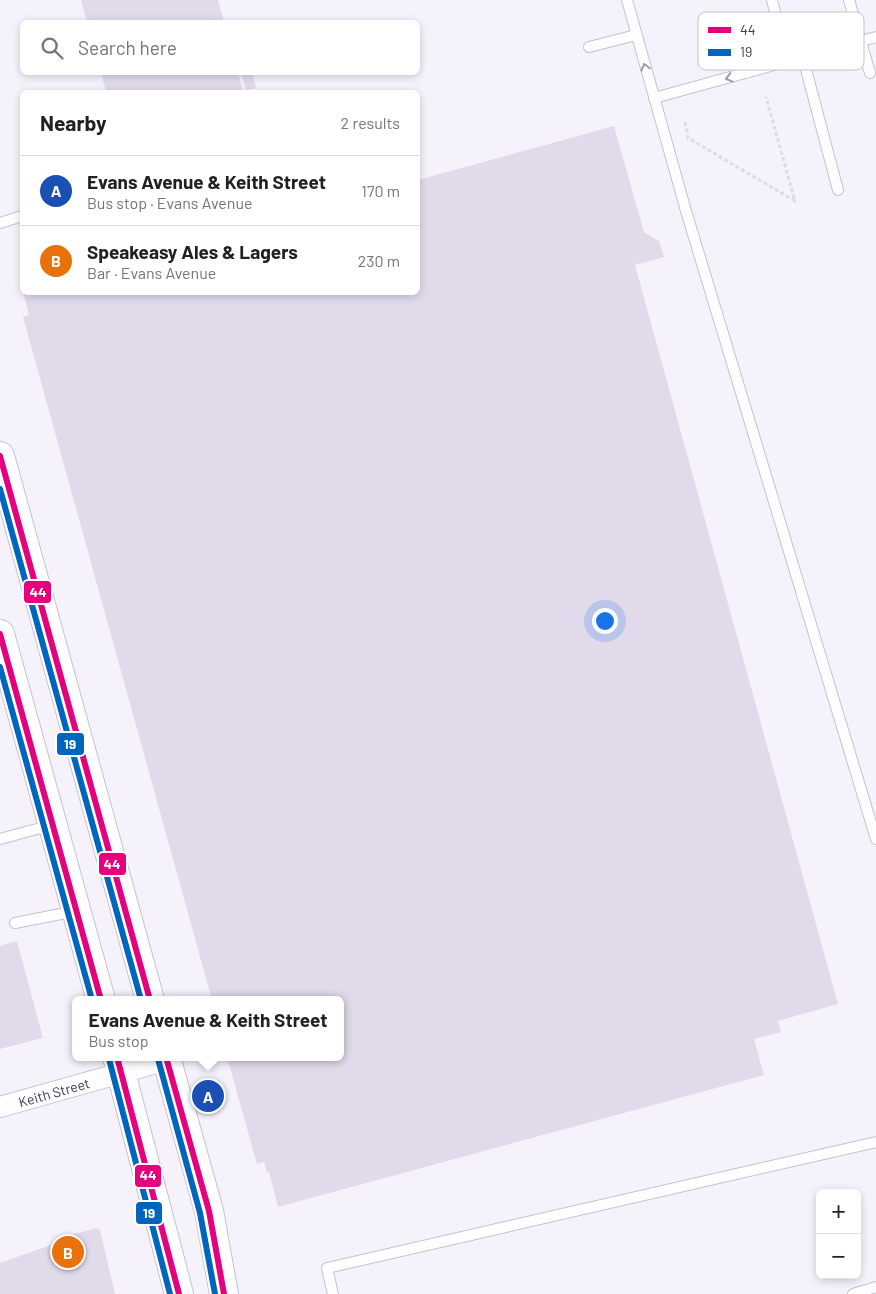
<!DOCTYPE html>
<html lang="en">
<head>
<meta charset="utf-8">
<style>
	:root { --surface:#fff; --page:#f6f6f6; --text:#202124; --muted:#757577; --line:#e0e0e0; --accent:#7d7a82 }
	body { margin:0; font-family:Barlow,sans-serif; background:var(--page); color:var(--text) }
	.controls { position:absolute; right:15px; bottom:15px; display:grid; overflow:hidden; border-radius:8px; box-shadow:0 2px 8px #0003 }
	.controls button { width:45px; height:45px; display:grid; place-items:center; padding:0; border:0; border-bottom:1px solid var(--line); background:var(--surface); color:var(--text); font:25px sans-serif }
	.you { position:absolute; left:604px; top:620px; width:18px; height:18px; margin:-12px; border:4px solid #fff; border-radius:50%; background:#1a73e8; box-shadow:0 0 0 8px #1a73e833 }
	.badge { display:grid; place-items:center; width:32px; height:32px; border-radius:50%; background:var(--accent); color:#fff; font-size:16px; font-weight:700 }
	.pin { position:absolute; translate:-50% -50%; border:2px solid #fff; box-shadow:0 1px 5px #0006 }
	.popup { position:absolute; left:72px; top:996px; width:272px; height:65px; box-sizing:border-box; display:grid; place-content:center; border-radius:8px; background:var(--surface); filter:drop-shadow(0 1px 4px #0005); font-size:16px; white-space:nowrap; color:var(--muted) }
	.popup b { font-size:19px; color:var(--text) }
	.popup::after { content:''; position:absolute; left:50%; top:100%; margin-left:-10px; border:10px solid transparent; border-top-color:var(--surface) }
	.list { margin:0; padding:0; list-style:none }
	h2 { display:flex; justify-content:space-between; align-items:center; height:65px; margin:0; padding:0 20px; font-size:21px }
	h2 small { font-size:16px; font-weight:400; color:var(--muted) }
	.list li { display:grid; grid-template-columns:32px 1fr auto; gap:15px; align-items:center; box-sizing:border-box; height:70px; padding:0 20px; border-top:1px solid var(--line) }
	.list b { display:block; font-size:19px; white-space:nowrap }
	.list p { margin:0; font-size:16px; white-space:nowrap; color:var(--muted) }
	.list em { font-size:16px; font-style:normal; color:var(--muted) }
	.icon { flex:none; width:28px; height:28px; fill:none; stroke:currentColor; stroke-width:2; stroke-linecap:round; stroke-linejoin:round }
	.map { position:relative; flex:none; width:876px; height:1294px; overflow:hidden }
	.search { position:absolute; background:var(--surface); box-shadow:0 2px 8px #0003; left:20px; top:20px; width:400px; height:55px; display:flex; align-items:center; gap:12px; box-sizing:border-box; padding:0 18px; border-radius:8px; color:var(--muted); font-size:19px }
	.panel { position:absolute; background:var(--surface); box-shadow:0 2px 8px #0003; left:20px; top:90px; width:400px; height:205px; border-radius:8px }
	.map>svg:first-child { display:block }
	.building { fill:#e1daeb }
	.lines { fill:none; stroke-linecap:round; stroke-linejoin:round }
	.service-casing { stroke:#c5c2ca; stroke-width:12 }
	.minor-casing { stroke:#c5c2ca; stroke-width:22 }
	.secondary-casing { stroke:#c5c2ca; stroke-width:30 }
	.path { stroke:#dddddf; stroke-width:3; stroke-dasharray:4 2.5; stroke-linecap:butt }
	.service { stroke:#fefdff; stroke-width:10 }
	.minor { stroke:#fefdff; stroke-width:20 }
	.secondary { stroke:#fefdff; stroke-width:28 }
	.bus-1-casing { stroke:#fff; stroke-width:10 }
	.bus-2-casing { stroke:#fff; stroke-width:10 }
	.bus-1 { stroke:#e5007d; stroke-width:6 }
	.bus-2 { stroke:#0065bd; stroke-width:6 }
	.oneway { stroke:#9d9ba0 }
	.labels { text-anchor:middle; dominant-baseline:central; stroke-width:4; stroke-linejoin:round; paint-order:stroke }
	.street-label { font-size:14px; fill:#3c3940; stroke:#fff }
	.key { fill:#fff; stroke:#c4c4c6; stroke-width:1 }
	.key-label { font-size:14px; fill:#3c3940 }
	.line-badge { stroke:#fff; stroke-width:2 }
	.badge-label { font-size:14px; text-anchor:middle; font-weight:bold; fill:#fff }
</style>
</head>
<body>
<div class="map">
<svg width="876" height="1294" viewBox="0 0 876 1294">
	<rect width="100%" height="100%" fill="#f6f2fc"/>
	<g class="building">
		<polygon points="81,0 218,0 224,22 87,22"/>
		<polygon points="101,72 238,72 243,92 106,92"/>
		<polygon points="241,72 252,72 256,88 246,90"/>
		<polygon points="614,126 644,232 659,241 664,257 635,265 838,1004 778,1021 781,1032 754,1039 764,1075 278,1207 269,1172 267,1173 264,1162 257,1164 227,1057 340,1057 340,1000 212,1000 23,317 29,315 23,292 418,292 418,180"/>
		<polygon points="17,941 43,1038 0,1049 0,946"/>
		<polygon points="97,1228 100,1230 115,1294 0,1294 0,1263 59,1242 58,1238"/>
	</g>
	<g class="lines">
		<defs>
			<g id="service">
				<polyline points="627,0 686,211 876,839"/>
				<polyline points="772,0 788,62"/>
				<polyline points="849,0 870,73"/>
				<polyline points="589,47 636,35"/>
				<polyline points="803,58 838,190"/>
				<polyline points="654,98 876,37"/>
				<polyline points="0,223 22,216"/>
				<polyline points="0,839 52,825"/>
				<polyline points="15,923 76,911"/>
				<polyline points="333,1294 327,1268 876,1142"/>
				<polyline points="853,1294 876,1287"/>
			</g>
			<g id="minor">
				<path id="s1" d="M0 1107 167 1060"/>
			</g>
			<g id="secondary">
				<polyline points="0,456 150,1000"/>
				<polyline points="0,634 101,1000"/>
				<polyline points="117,1057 179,1294"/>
				<polyline points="166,1057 209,1211 224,1294"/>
			</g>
		</defs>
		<use href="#service" class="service-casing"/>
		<use href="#minor" class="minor-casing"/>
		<use href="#secondary" class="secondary-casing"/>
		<polyline class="path" points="685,122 688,138 795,201 766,97"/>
		<use href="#service" class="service"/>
		<use href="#minor" class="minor"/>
		<use href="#secondary" class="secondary"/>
		<defs>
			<g id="bus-1">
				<polyline points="0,456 150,1000"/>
				<polyline points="0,634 101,1000"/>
				<polyline points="117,1057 179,1294"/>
				<polyline points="166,1057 209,1211 224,1294"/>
			</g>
			<g id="bus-2">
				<polyline points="0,489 141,1000"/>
				<polyline points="0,667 92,1000"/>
				<polyline points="109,1059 170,1294"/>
				<polyline points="158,1059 200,1213 215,1294"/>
			</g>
		</defs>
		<use href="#bus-1" class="bus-1-casing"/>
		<use href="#bus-2" class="bus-2-casing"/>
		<use href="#bus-1" class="bus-1"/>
		<use href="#bus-2" class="bus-2"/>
	</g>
	<defs><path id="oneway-chevron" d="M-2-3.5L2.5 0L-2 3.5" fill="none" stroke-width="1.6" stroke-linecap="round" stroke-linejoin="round" transform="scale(1.25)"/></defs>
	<g class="oneway">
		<use href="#oneway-chevron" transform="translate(645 67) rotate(-106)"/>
		<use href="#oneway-chevron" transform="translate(729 78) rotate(165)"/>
	</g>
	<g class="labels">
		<g class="street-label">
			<text stroke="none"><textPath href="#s1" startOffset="56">Keith Street</textPath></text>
		</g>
	</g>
	<rect x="698" y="12" width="166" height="58" rx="8" class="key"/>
	<rect x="708" y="27" width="23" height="6" fill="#e5007d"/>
	<rect x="708" y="49" width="23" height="7" fill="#0065bd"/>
	<g class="key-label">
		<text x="740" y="35">44</text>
		<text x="740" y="57">19</text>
	</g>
	<g class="line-badge">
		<rect x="23" y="580" width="29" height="24" rx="5" fill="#e5007d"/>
		<rect x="56" y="732" width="29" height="24" rx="5" fill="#0065bd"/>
		<rect x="98" y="852" width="29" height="24" rx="5" fill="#e5007d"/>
		<rect x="134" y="1164" width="28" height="24" rx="5" fill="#e5007d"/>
		<rect x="135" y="1201" width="28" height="24" rx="5" fill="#0065bd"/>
	</g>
	<g class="badge-label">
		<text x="38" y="597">44</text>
		<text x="70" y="749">19</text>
		<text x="112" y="869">44</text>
		<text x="148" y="1180">44</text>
		<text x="149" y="1218">19</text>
	</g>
</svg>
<div class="controls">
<button>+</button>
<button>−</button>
</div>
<div class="you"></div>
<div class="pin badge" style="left:208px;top:1096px;background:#1a4fb4">A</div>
<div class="popup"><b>Evans Avenue &amp; Keith Street</b>Bus stop</div>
<div class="pin badge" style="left:68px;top:1252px;background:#e8710a">B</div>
<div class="search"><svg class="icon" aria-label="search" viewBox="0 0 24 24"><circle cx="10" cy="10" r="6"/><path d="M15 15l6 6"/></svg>Search here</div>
<section class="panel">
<h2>Nearby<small>2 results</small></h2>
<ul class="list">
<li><span class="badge" style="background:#1a4fb4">A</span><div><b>Evans Avenue &amp; Keith Street</b><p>Bus stop · Evans Avenue</p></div><em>170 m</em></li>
<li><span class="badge" style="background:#e8710a">B</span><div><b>Speakeasy Ales &amp; Lagers</b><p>Bar · Evans Avenue</p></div><em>230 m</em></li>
</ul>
</section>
</div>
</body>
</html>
